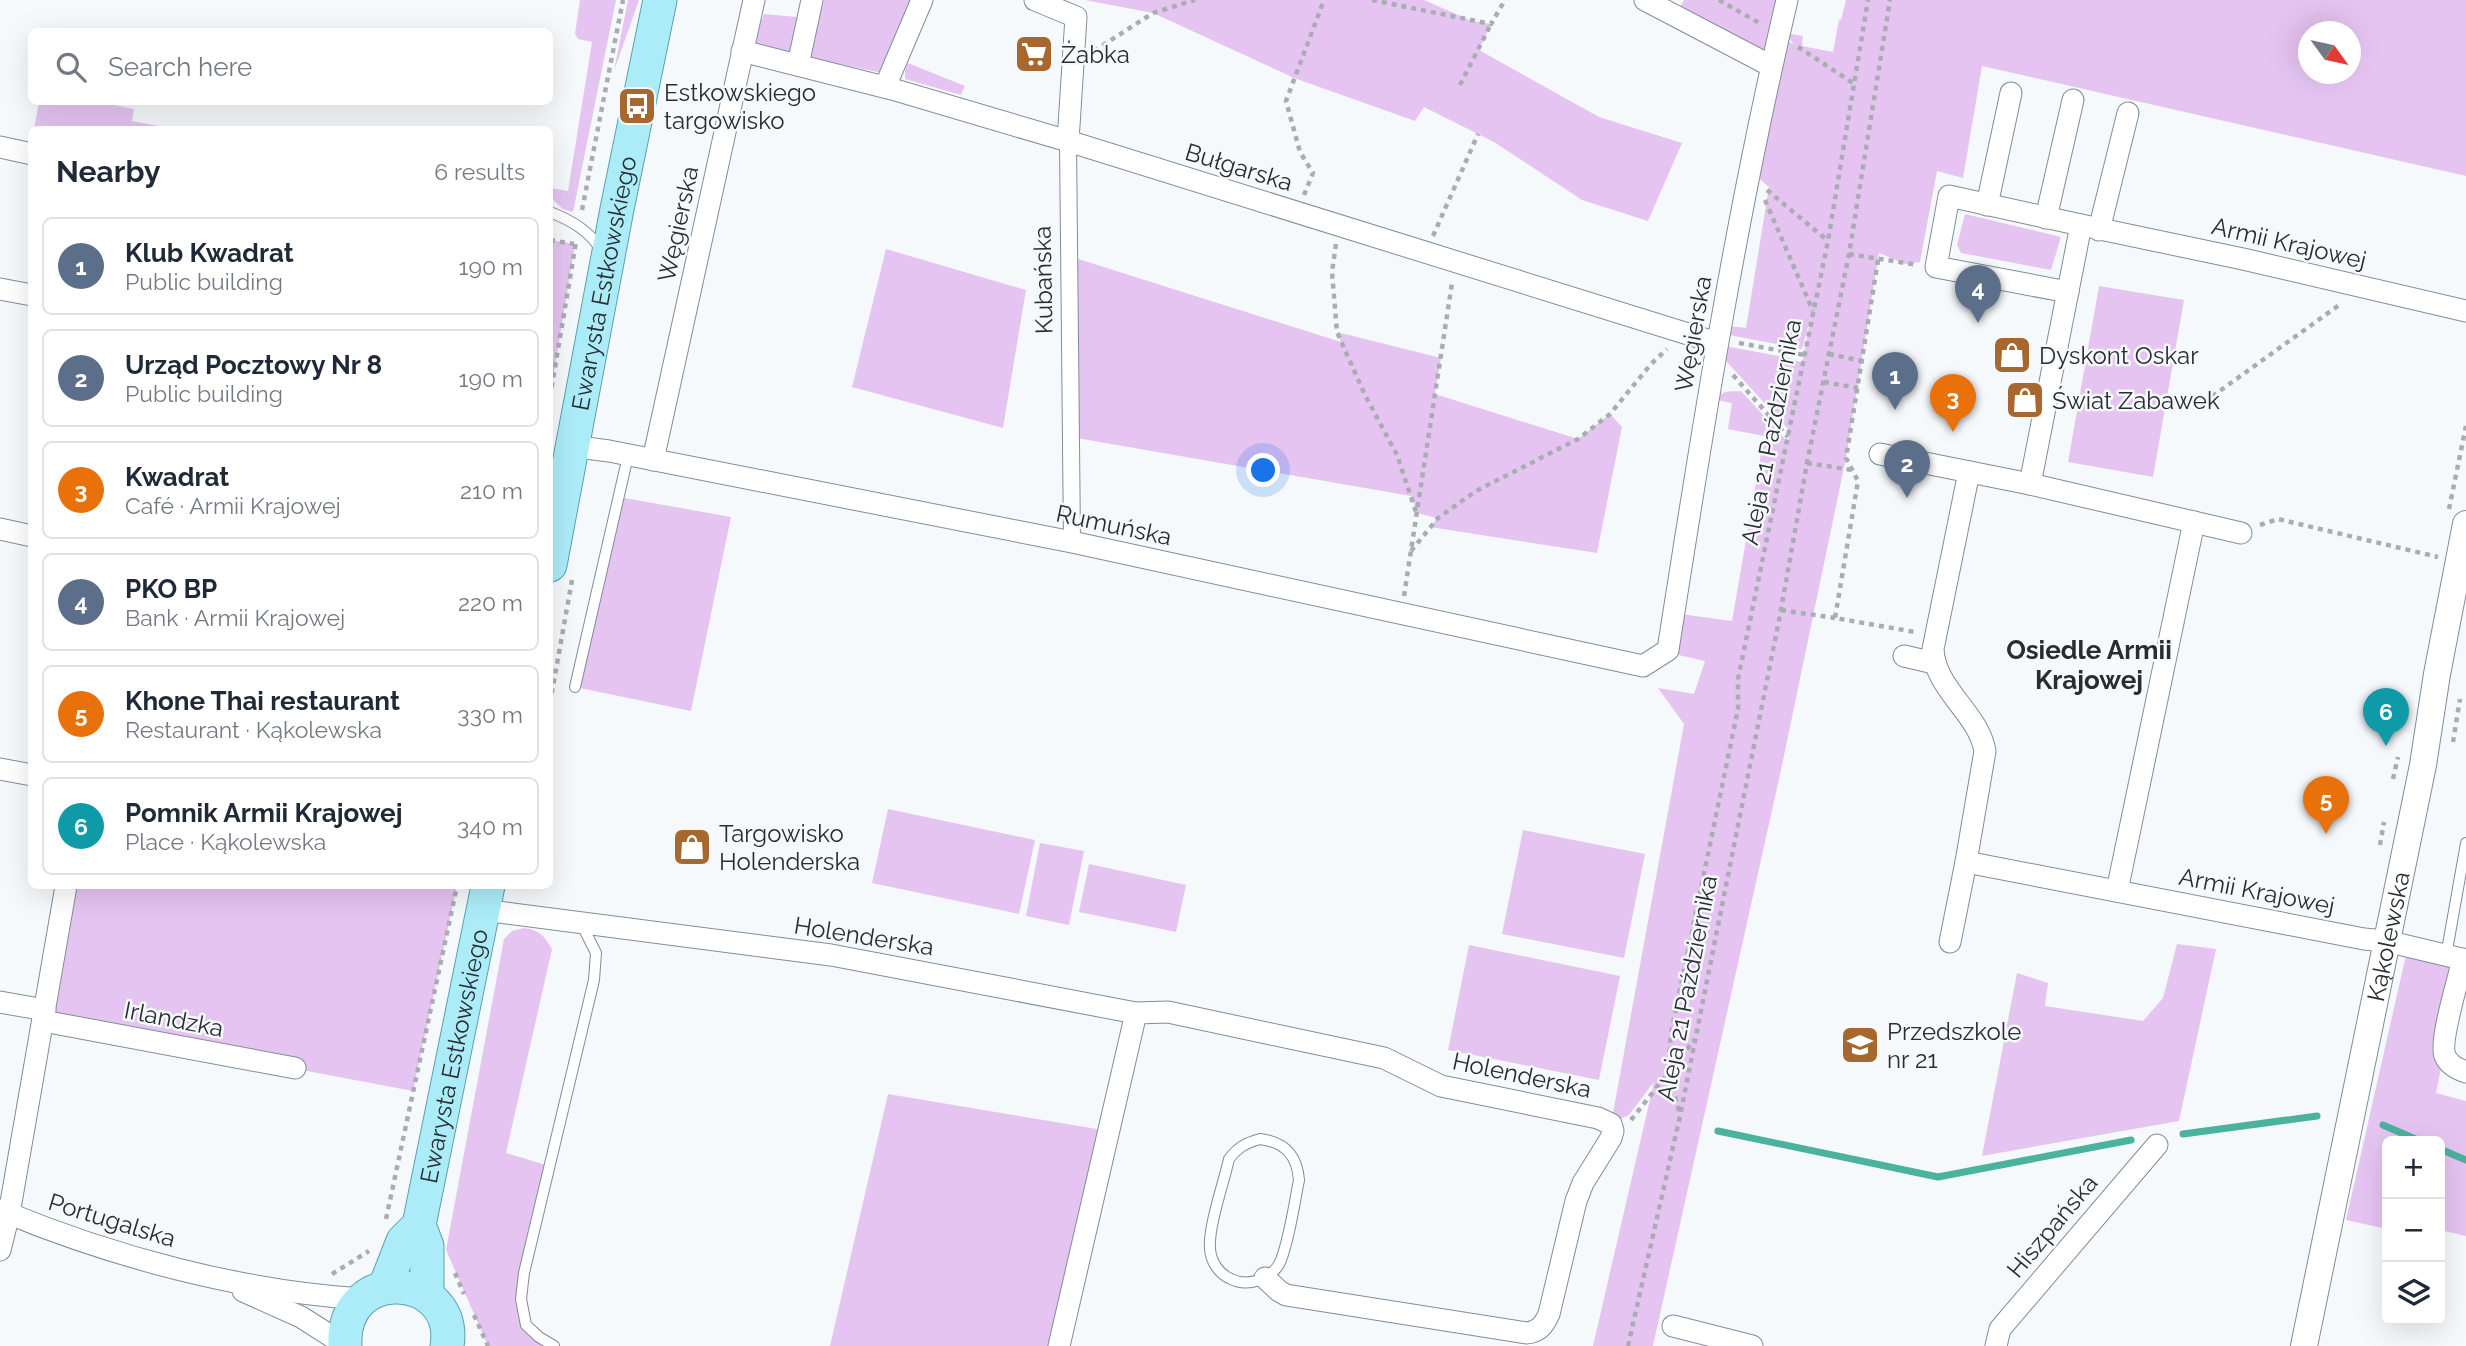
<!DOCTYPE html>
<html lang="en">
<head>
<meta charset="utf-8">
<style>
	:root { --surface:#fff; --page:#f2f2f3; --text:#1f2937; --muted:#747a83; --line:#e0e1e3; --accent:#b45309 }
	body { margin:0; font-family:Raleway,sans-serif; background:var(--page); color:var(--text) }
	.controls { position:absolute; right:21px; bottom:21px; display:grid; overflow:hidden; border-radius:10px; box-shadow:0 7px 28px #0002 }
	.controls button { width:63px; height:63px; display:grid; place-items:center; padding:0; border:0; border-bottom:2px solid var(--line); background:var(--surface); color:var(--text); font:35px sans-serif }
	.compass { position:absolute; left:2298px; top:21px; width:63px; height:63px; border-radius:50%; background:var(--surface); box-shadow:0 7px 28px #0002; rotate:123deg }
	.you { position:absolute; left:1264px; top:471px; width:24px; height:24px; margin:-18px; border:5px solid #fff; border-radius:50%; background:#1a73e8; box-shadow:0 0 0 10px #1a73e833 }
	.badge { display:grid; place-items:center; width:46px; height:46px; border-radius:50%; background:var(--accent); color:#fff; font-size:23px; font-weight:700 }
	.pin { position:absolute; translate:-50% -58px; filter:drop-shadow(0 2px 4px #0008) }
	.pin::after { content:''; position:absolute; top:37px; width:24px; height:21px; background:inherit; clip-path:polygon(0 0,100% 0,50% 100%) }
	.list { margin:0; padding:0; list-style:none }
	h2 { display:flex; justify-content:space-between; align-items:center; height:91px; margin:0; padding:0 28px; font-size:30px }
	h2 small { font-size:23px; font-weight:400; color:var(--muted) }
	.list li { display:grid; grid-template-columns:46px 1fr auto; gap:21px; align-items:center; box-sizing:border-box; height:98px; margin:0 14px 14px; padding:0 14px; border:2px solid var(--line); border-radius:10px }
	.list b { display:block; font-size:26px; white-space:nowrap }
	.list p { margin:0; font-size:23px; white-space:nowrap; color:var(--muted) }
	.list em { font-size:23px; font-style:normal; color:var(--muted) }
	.icon { flex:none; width:38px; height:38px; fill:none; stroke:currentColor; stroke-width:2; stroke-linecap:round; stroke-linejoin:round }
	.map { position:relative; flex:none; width:2466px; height:1346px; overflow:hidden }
	.search { position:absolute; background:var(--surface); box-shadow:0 7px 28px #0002; left:28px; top:28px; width:525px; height:77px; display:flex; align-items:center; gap:18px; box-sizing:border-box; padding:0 24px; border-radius:10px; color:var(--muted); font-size:26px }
	.panel { position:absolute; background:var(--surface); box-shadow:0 7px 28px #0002; left:28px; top:126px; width:525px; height:763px; border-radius:10px }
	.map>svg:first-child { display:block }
	.green { fill:#e5c4f1; fill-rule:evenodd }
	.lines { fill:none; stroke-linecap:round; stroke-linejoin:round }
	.stream { stroke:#4bb29e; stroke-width:7 }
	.service-casing { stroke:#808d9a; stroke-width:12 }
	.pedestrian-casing { stroke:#808d9a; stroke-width:18 }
	.minor-casing { stroke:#808d9a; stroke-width:23 }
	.tertiary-casing { stroke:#808d9a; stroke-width:28 }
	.primary-casing { stroke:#59a1b1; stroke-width:35 }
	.path { stroke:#a9adb1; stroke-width:4.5; stroke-dasharray:5 5; stroke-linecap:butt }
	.service { stroke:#fff; stroke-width:10 }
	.pedestrian { stroke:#fff; stroke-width:16 }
	.minor { stroke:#fff; stroke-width:21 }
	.tertiary { stroke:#fff; stroke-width:26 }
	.primary { stroke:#acecf9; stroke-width:33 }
	.labels { text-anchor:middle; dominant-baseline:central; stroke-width:5; stroke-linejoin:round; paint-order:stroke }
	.poi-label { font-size:24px; fill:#282d32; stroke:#f6f9fc; text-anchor:start }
	.street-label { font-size:24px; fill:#282d32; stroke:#f6f9fc }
	.neighbourhood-label { font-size:26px; font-weight:bold; fill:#282d32; stroke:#f6f9fc }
</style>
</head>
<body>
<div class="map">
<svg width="2466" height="1346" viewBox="0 0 2466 1346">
	<rect width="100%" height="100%" fill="#f6f9fc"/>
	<g class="green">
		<polygon points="580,0 616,0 573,212 563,209 550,197 550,188 568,191 592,42 578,39 575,34"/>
		<polygon points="628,0 639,0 614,71"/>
		<polygon points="824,0 914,0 882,73 752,45 764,14 808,18 810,10 822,8"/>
		<polygon points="1085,0 1424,0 1472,21 1491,24 1479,50 1599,117 1682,143 1648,221 1582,200 1494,142 1424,107 1415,121 1294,78 1153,13"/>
		<path d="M1684 0H1787L1779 34 1794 45 1786 33 1803 36 1802 46 1833 52 1839 20H1841L1846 0H2466V176L1982 66 1963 178 1937 171 1920 262 1905 264 1879 253 1846 458 1781 770 1653 1346H1593L1654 1082 1629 1115 1618 1120 1613 1113 1684 724 1658 688 1694 694 1705 661 1674 654 1673 613 1732 621 1764 436 1728 429 1732 403 1717 400C1722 389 1731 392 1741 391L1788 442 1790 431 1726 361 1725 346 1790 358 1802 363 1811 316 1802 349 1729 335V326L1746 328 1769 187 1757 177 1771 66 1675 15ZM2308 32H2350V74H2308Z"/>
		<polygon points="908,63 965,86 961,95 905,79 905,70"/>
		<polygon points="39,102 98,102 134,109 132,121 175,129 34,129"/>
		<polygon points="1965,214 2061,237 2051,270 1961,253 1957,245"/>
		<polygon points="550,240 575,244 550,397"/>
		<polygon points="886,249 1026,290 1003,428 852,387"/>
		<polygon points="1069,256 1341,342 1337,332 1441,358 1435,394 1578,439 1610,414 1622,427 1597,553 1430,527 1437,518 1417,513 1411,496 1071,437"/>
		<polygon points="2099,286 2184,300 2153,477 2068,462"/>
		<polygon points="619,497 731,517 691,711 575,687"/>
		<polygon points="888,809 1035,840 1019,914 872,883"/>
		<polygon points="1523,830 1645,854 1624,958 1502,934"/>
		<polygon points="1040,843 1084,851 1069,925 1026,916"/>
		<polygon points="1089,864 1186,885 1176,932 1079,912"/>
		<polygon points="66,886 457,886 413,1091 43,1021"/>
		<path d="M524 928C538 929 545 936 552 949L506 1153 549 1166 524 1273 526 1325 554 1346H488L446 1250 504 939 512 931Z"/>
		<polygon points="2177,944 2216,949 2179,1121 1982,1156 2017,973 2048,983 2045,1006 2143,1021 2163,998"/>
		<polygon points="1469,945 1620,976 1599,1080 1448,1050"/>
		<polygon points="2408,946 2463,959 2436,1093 2466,1101 2466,1236 2440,1230 2440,1141 2387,1141 2387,1229 2346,1220"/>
		<polygon points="888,1094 1109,1131 1062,1346 830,1346"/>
	</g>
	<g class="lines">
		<g class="stream">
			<polyline points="2383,1125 2420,1141"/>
			<polyline points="1718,1131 1938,1177 2131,1140"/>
			<polyline points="2183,1134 2317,1116"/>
			<polyline points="2440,1149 2466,1160"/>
		</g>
		<defs>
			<g id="service">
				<path d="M550 212C570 220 591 231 602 252"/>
				<polyline points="575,687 628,456"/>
				<polyline points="2446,956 2466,843"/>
				<path d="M1260 1139C1285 1142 1297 1155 1299 1180 1294 1205 1290 1236 1281 1260 1274 1278 1249 1288 1231 1279 1219 1274 1211 1262 1210 1249 1208 1227 1224 1182 1229 1159 1238 1147 1246 1143 1260 1139Z"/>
				<polyline points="554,1346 539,1337 526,1325 521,1299 524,1273 594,980 596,953 582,925"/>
			</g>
			<polyline id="pedestrian" points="1068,141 1072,542"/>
			<g id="minor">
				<polyline points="1035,0 1076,17 1068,141"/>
				<polyline points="1645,0 1771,66"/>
				<polyline points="742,51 892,89 1068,141 1717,343"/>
				<polyline points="798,65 812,0"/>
				<polyline points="885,87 922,0"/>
				<polyline points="0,147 32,154"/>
				<polyline points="1987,205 2011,93"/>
				<polyline points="2046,218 2073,100"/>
				<polyline points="2099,230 2128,113"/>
				<polyline points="0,289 32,295"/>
				<polyline points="2068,292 1936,267 1949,196 2081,225"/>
				<path d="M571 446 609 451 1072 542 1643 666 1668 650C1702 432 1736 215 1787 0"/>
				<polyline points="1880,454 2030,484 2081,225 2243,259 2466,311"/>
				<polyline points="653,460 754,0"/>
				<path d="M1969 472 1933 649C1935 690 1978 712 1985 751L1966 862 2364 939 2386 941 2466 960"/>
				<polyline points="2030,484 2241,533"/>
				<polyline points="0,529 32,536"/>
				<polyline points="1904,656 1934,663"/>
				<polyline points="0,769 32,775"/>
				<polyline points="2117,891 2194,522"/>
				<polyline points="483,910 831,955 1136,1013"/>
				<polyline points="1950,942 1966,862"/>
				<path d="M2463 959C2459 978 2439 1041 2445 1056 2449 1065 2457 1069 2466 1072"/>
				<polyline points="0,1002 45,1010"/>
				<polyline points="43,1021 295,1068"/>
				<path d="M0 1210C113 1257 240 1291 362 1299"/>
				<polyline points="0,1250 9,1214 66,886"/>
				<polyline points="243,1291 301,1317 345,1345"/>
				<polyline points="1673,1326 1752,1346"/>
				<path d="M1059 1346 1136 1013 1168 1012 1384 1058 1441 1086 1598 1118 1611 1124 1613 1131 1611 1138 1583 1183 1576 1201 1549 1314C1544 1325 1539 1332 1526 1333L1286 1295 1279 1291 1265 1278"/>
				<polyline points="1996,1346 2000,1329 2157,1145"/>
			</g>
			<g id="tertiary">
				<path id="s1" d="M2304 1346 2423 765 2437 674 2466 524"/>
			</g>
			<g id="primary">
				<path id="s2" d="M550 565 617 209 660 0"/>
				<polyline points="385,1287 403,1241 419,1225"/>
				<path id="s3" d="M427 1296V1246L419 1225 488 886"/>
				<path d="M345 1346C341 1262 459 1273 447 1346"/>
			</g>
		</defs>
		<use href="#service" class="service-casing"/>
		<use href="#pedestrian" class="pedestrian-casing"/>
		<use href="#minor" class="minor-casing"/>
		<use href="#tertiary" class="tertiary-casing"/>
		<use href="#primary" class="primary-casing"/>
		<g class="path">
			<polyline points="1372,0 1491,24 1505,0"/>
			<polyline points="1719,0 1761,24"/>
			<polyline points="1798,47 1853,83"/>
			<polyline points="1094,51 1153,13 1195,0"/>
			<polyline points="1460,85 1491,24"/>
			<polyline points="1767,190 1827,240"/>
			<polyline points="1304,195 1313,173 1300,152 1286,101 1324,0"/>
			<polyline points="1765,200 1813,311"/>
			<polyline points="582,210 623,0"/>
			<polyline points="1433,236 1478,134"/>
			<polyline points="550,240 574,244"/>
			<polyline points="1336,244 1332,272 1337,332 1365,395 1397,455 1416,512"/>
			<polyline points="1849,254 1918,265"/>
			<polyline points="1878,260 1846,458 1858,481 1835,618 1915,632"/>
			<polyline points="1739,343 1804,355"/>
			<polyline points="1829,354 1862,361"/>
			<polyline points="1733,375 1788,437"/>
			<polyline points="1824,382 1858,388"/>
			<polyline points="550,397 576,242"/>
			<polyline points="2196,408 2342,303"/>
			<polyline points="1807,463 1852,470"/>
			<polyline points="2449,509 2466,426"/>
			<polyline points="2260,525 2278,519 2438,557"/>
			<polyline points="1411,551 1438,518 1476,491 1578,439 1610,414 1651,364 1667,349"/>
			<polyline points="1404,596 1452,283"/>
			<polyline points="1781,610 1835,618"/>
			<polyline points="550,703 572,580"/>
			<polyline points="2453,742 2460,699"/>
			<polyline points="2393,779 2398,757"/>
			<polyline points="2380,845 2384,822"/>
			<polyline points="1679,1111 1668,1071 1671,1033 1738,709 1738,679 1828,241 1868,0"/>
			<polyline points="1631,1120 1695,1039"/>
			<polyline points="386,1219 457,886"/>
			<polyline points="455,1273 464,1294"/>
			<polyline points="332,1274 369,1251"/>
			<polyline points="474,1315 488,1346"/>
			<polyline points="1628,1346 1680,1116 1781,610 1807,463 1849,254 1890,0"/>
		</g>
		<use href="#service" class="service"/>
		<use href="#pedestrian" class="pedestrian"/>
		<use href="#minor" class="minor"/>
		<use href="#tertiary" class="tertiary"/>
		<use href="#primary" class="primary"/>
	</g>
	<defs>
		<symbol id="supermarket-square" viewBox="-11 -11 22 22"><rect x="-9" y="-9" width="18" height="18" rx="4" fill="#a6682e" stroke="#f6f9fc"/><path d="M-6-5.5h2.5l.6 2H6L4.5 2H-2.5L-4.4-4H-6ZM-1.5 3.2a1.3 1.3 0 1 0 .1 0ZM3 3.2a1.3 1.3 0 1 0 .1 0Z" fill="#fff"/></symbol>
		<symbol id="bus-square" viewBox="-11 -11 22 22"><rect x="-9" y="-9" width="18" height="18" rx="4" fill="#a6682e" stroke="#f6f9fc"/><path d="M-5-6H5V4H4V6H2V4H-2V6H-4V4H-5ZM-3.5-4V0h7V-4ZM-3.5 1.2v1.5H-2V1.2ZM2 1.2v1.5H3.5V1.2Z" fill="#fff"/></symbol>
		<symbol id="shop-square" viewBox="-11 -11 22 22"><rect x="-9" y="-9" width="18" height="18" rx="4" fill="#a6682e" stroke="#f6f9fc"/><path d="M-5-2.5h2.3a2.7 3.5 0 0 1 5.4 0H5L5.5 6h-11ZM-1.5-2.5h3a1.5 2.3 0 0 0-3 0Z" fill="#fff"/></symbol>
		<symbol id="school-square" viewBox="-11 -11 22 22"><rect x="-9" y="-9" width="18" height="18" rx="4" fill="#a6682e" stroke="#f6f9fc"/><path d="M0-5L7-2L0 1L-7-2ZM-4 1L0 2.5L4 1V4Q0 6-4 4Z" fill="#fff"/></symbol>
	</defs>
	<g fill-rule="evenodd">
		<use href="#supermarket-square" x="1012" y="32" width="44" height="44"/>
		<use href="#bus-square" x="615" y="84" width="44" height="44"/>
		<use href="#shop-square" x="1990" y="333" width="44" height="44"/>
		<use href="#shop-square" x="2003" y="378" width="44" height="44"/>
		<use href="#shop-square" x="670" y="825" width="44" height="44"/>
		<use href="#school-square" x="1838" y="1023" width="44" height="44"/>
	</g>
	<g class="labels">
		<g class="poi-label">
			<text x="1061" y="54">Żabka</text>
			<text x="664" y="92">Estkowskiego<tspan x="664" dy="28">targowisko</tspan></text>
			<text x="2039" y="355">Dyskont Oskar</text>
			<text x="2052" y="400">Świat Zabawek</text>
			<text x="719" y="833">Targowisko<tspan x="719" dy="28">Holenderska</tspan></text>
			<text x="1887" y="1031">Przedszkole<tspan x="1887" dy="28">nr 21</tspan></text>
		</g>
		<g class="street-label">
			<text transform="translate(1239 167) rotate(17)">Bułgarska</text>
			<text transform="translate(678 224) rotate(-78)">Węgierska</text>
			<text transform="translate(2289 243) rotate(13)">Armii Krajowej</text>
			<text transform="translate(1043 280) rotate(-91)">Kubańska</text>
			<text stroke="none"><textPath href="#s2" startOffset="287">Ewarysta Estkowskiego</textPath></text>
			<text transform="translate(1693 334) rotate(-80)">Węgierska</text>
			<text transform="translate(1771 432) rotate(-79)">Aleja 21 Października</text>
			<text transform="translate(1114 525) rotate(12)">Rumuńska</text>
			<text transform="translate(2257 891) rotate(11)">Armii Krajowej</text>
			<text transform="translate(864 936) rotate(9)">Holenderska</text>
			<text stroke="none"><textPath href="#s1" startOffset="418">Kąkolewska</textPath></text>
			<text transform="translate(1687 988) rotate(-79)">Aleja 21 Października</text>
			<text transform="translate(174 1019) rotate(11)">Irlandzka</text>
			<text stroke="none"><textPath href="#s3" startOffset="245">Ewarysta Estkowskiego</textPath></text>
			<text transform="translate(1522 1075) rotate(12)">Holenderska</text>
			<text transform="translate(112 1220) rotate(17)">Portugalska</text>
			<text transform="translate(2052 1226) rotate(-50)">Hiszpańska</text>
		</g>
		<g class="neighbourhood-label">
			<text x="2089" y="650">Osiedle Armii<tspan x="2089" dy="30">Krajowej</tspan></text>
		</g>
	</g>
</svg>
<div class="controls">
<button>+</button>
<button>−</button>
<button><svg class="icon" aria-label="layers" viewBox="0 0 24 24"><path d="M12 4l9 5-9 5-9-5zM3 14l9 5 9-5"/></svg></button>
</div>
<svg class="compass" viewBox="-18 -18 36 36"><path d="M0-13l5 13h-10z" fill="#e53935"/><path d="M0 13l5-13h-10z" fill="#747a83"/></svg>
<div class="you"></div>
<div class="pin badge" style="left:1895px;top:410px;background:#5c6f8a">1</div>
<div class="pin badge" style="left:1907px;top:498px;background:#5c6f8a">2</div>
<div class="pin badge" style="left:1953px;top:432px;background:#e8710a">3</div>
<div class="pin badge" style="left:1978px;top:323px;background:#5c6f8a">4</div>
<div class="pin badge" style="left:2326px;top:834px;background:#e8710a">5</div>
<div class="pin badge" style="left:2386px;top:746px;background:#0f9aa8">6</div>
<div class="search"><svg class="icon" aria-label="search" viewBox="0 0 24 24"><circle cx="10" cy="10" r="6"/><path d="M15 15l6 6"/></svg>Search here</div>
<section class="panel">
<h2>Nearby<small>6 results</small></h2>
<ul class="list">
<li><span class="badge" style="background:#5c6f8a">1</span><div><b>Klub Kwadrat</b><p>Public building</p></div><em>190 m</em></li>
<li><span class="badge" style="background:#5c6f8a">2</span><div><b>Urząd Pocztowy Nr 8</b><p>Public building</p></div><em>190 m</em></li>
<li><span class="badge" style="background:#e8710a">3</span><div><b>Kwadrat</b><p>Café · Armii Krajowej</p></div><em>210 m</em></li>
<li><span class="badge" style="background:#5c6f8a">4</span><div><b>PKO BP</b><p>Bank · Armii Krajowej</p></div><em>220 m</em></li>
<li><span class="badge" style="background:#e8710a">5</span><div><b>Khone Thai restaurant</b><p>Restaurant · Kąkolewska</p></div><em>330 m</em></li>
<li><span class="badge" style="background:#0f9aa8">6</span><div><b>Pomnik Armii Krajowej</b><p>Place · Kąkolewska</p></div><em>340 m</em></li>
</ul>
</section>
</div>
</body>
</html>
